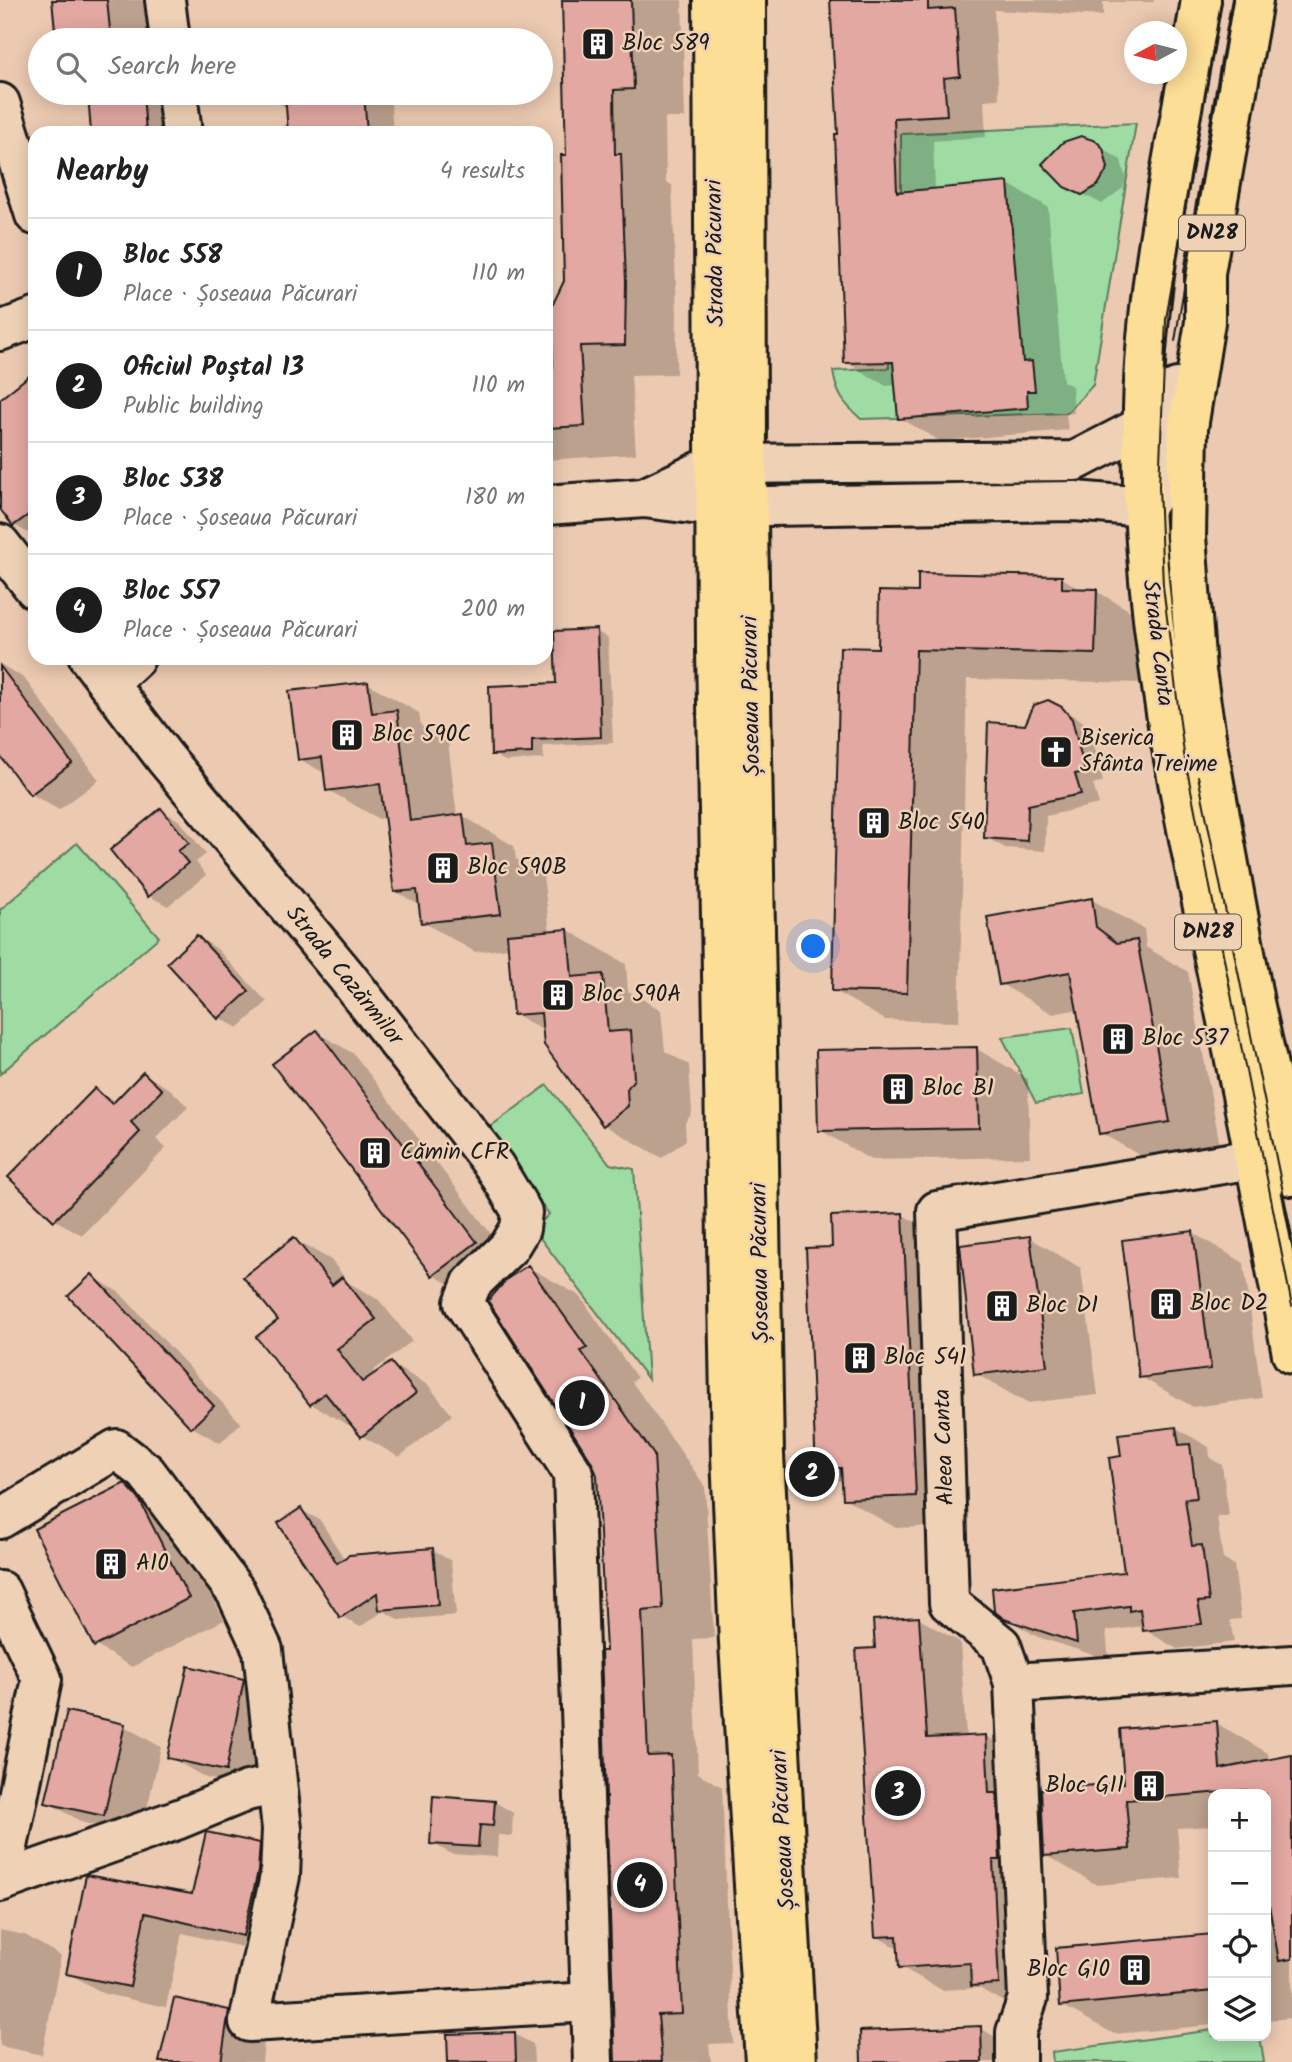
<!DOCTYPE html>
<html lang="en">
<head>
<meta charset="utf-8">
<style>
	:root { --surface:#fff; --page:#f2f2f2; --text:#222; --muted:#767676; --line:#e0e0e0; --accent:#1c1c1c }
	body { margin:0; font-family:Kalam,sans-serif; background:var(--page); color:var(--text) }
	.controls { position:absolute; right:21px; bottom:21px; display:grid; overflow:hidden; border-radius:14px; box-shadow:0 4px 18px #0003 }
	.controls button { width:63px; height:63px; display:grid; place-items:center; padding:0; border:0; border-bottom:2px solid var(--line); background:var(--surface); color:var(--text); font:35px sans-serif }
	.compass { position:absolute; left:1124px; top:21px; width:63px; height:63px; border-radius:50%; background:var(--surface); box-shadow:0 4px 18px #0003; rotate:263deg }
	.you { position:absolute; left:814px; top:947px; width:24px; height:24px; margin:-18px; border:5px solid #fff; border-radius:50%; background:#1a73e8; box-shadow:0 0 0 10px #1a73e833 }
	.badge { display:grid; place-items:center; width:46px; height:46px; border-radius:50%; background:var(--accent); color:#fff; font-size:23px; font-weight:700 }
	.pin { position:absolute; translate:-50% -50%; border:4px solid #fff; box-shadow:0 2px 7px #0006 }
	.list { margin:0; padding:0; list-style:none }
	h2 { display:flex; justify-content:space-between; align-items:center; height:91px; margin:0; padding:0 28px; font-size:30px }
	h2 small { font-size:23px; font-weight:400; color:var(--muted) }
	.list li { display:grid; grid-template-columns:46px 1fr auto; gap:21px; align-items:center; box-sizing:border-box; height:112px; padding:0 28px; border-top:2px solid var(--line) }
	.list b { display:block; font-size:26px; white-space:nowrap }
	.list p { margin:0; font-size:23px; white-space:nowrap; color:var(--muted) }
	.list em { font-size:23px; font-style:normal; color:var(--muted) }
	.icon { flex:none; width:38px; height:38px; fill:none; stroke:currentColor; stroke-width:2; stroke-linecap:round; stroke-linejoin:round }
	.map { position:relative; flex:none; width:1292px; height:2062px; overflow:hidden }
	.search { position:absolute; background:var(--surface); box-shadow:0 4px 18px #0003; left:28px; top:28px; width:525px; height:77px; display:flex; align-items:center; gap:18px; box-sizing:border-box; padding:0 24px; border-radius:38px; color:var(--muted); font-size:26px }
	.panel { position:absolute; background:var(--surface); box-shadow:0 4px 18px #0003; left:28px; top:126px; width:525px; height:539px; border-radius:21px }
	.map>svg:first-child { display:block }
	.green { fill:#9fdca4; stroke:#5e7c60; stroke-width:2 }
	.shadow { fill:#0003 }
	.building { fill:#e2a8a1; stroke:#1c1c1c; stroke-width:2 }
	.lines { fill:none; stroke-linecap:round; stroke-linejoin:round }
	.minor-casing { stroke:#1c1c1c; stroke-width:44 }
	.major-casing { stroke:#1c1c1c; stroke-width:44 }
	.minor { stroke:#efd2b6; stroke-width:38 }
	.major { stroke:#fdde96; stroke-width:38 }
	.tram { stroke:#1c1c1c; stroke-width:2 }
	.labels { text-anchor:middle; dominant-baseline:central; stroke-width:5; stroke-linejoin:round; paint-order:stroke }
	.shield { fill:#efd2b6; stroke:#5b534a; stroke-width:2 }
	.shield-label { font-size:21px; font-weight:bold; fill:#1c1c1c }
	.poi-label { font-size:23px; fill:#1c1c1c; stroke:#efd2b6; text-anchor:start }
	.street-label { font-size:23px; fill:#1c1c1c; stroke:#efd2b6 }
</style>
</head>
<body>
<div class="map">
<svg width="1292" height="2062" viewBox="0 0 1292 2062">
	<rect width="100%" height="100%" fill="#eccab2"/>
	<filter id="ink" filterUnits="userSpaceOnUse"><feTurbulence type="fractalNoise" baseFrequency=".0143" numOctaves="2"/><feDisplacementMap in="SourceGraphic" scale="14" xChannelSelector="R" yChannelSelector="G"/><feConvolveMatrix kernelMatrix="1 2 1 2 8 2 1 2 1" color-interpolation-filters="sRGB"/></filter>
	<g filter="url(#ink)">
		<g class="green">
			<path d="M1136 123 1093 385 1067 413 861 419C844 404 836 394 833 371L889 368 885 236 901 227V134Z"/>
			<polygon points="77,843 159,937 0,1074 0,910"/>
			<polygon points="1072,1028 1084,1094 1036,1103 1002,1037"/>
			<polygon points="547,1085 610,1164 634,1169 648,1379 534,1230 549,1214 483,1132"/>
			<polygon points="1213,2030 1213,2036 1260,2036 1264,2062 1053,2062 1052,2052"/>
		</g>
		<g class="shadow">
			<polygon points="54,0 149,0 159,40 58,40"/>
			<polygon points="564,0 682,0 685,118 665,118 666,182 672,185 677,312 676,374 631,375 636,454 546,460 546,369 555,368 566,282 568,156"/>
			<polygon points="832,0 1154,0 1154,2 1103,2 1103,16 994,10 999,99 984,100 986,137 933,141 935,190 1008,184 1048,207 1063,381 1072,386 1074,413 1066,414 1068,430 940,441 900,418 897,385 886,386 846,362 840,136"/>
			<polygon points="86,93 164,93 195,133 93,133 90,95"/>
			<polygon points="272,93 390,93 393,133 289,133 287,108 272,99"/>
			<polygon points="1087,139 1121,160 1126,179 1123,188 1102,204 1065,185"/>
			<polygon points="35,380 35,537 14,525 0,506 0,401"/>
			<polygon points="1062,578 1083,591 1096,591 1148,621 1146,683 967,679 959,1022 885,1020 833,990 920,594"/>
			<polygon points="596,631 608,638 613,743 543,746 544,759 505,761 493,754 558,685"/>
			<polygon points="224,658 304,658 232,663"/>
			<polygon points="0,664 24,678 99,780 59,810 31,794 0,753"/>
			<polygon points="367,683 419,713 421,726 448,742 457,817 463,816 514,846 516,859 543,875 550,932 568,930 626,964 628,991 661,1010 665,1051 689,1065 692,1113 685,1123 686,1140 662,1158 604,1125 544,1031 515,1014 509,948 475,952 423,922 421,906 395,891 386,818 379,819 328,790 326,774 299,759"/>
			<polygon points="1061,709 1081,720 1091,731 1103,782 1093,784 1099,804 1046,816 1045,851 1005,848 986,837 1026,727"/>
			<polygon points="161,810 180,821 206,854 196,862 206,875 168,906 149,896"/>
			<polygon points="1092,900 1144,929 1146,947 1188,972 1221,1151 1153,1163 1101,1133 1079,1009 1053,1014 1001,984"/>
			<polygon points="198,937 216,948 267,1002 238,1028 219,1018"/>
			<polygon points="317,1032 354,1054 513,1263 470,1296 433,1275 275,1065"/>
			<polygon points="977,1049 1028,1079 1030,1157 871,1160 820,1130"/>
			<polygon points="143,1074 170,1089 188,1107 156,1139 166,1148 82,1235 55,1220 95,1090 116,1102"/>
			<polygon points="903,1215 954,1245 967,1525 896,1528 844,1498 843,1483 818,1468 834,1248"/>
			<polygon points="1193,1233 1244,1263 1262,1398 1193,1407 1141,1377"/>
			<polygon points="1030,1238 1081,1268 1098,1395 1027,1403 976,1374"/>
			<polygon points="294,1239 331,1260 349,1283 379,1300 412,1341 373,1371 376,1374 391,1364 428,1385 452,1415 399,1457 362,1436 351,1422 348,1425 311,1404 280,1321"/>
			<polygon points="528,1267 580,1296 637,1378 632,1382 705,1486 714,1638 693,1639 698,1773 722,1787 733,2043 709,2044 711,2062 616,2062 608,1653 599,1474"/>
			<polygon points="92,1276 120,1293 241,1423 220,1443 192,1427"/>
			<polygon points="1176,1428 1209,1447 1210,1458 1222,1465 1229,1516 1217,1517 1223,1559 1234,1565 1241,1619 1230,1620 1234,1642 1177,1649 1145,1630 1144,1626 1106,1631 1109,1660 1038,1637 1005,1618 1126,1573 1123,1458"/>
			<polygon points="125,1485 162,1507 175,1522 224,1620 132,1667 95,1645"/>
			<polygon points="301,1510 320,1520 345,1560 432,1550 451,1561 456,1615 399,1620 384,1611 360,1627 341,1616"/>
			<polygon points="919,1619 960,1642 966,1737 986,1736 1027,1760 1014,2008 979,1988 942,1990 901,1967 900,1950 876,1936 877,1650"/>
			<polygon points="243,1680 280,1702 263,1791 206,1778 169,1757"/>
			<polygon points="1216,1723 1268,1753 1269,1761 1292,1756 1292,2018 1266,2020 1266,1930 1275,1929 1266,1879 1266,1794 1213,1794 1213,1826 1177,1828 1181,1878 1097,1885 1045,1855 1126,1784"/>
			<polygon points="124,1726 161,1747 141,1836 84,1823 47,1802"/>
			<polygon points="0,1765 36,1786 0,1882"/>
			<polygon points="495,1802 513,1813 512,1836 498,1835 497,1857 451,1854 432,1843"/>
			<polygon points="259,1845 296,1866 280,1956 182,1933 166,2007 105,1994 68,1973 88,1877 193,1896"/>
			<polygon points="0,1930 25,1935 61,1956 42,2055 0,2046"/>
			<polygon points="1213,1935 1213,2025 1114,2034 1062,2005 1057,1950"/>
			<polygon points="228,2012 265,2033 262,2062 161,2062"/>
			<polygon points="980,2028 1032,2058 1032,2062 863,2062"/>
			<polygon points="514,2034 533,2044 534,2062 449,2062"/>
		</g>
		<g class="building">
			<polygon points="52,0 107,0 111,40 56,40"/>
			<polygon points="562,0 631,0 634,89 614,90 615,154 621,154 626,282 625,345 580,346 585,426 546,428 546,367 553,367 551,308 564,281 561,155 566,155"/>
			<polygon points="830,0 928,0 928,10 955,8 960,76 944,78 947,115 894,118 897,192 1008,182 1023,362 1032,361 1035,391 1027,391 1028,408 898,419 893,362 844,363 835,134 838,134"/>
			<polygon points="88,93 143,93 146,133 91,133"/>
			<polygon points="285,93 364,93 367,133 288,133"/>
			<polygon points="1081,136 1096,141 1103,148 1108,168 1098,185 1082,195 1064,187 1042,164 1063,142"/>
			<polygon points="35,371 35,510 13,526 0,509 0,399"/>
			<polygon points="918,573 1062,576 1062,588 1097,589 1095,654 916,650 907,993 832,991 840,647 878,648 879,591 918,592"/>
			<polygon points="597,629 601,737 532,740 532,753 491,755 489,686 556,683 554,631"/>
			<polygon points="0,666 72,763 30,795 0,756"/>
			<polygon points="368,682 372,713 397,710 410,821 463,814 467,846 492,843 501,914 421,923 417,890 394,892 380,784 326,791 322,757 298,760 289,691"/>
			<polygon points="1048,700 1062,707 1072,719 1085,772 1075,774 1081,794 1028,805 1027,841 984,838 988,722 1025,725 1034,705"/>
			<polygon points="161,808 189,843 178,851 188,863 148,897 110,850"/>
			<polygon points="1092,898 1096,927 1117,943 1137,940 1170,1122 1099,1134 1070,972 999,985 987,917"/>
			<polygon points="568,929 572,977 603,974 608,1032 631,1030 634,1079 627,1089 628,1106 603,1126 544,1045 541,1013 513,1015 507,934"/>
			<polygon points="197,935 249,991 218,1019 167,963"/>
			<polygon points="317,1030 477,1242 432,1276 272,1064"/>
			<polygon points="977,1047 979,1128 818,1131 816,1050"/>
			<polygon points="143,1072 162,1090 131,1122 140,1132 54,1221 8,1177 95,1088 112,1104"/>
			<polygon points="903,1213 916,1496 843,1499 841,1468 816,1469 806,1248 832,1247 831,1216"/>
			<polygon points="1193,1231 1211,1369 1139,1378 1122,1240"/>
			<polygon points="1030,1236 1047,1366 974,1375 960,1245"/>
			<polygon points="294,1237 332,1285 342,1277 376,1319 337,1349 362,1382 391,1362 416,1393 361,1437 325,1393 310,1405 256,1337 278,1320 243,1277"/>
			<polygon points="528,1265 587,1348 581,1351 654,1455 663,1609 642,1611 648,1756 671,1755 682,2014 658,2015 662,2062 615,2062 601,1651 606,1651 597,1475 591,1461 488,1301 507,1279"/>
			<polygon points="92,1274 214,1406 191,1428 68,1296"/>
			<polygon points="1176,1427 1179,1445 1190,1444 1197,1498 1185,1499 1192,1546 1202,1545 1209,1601 1198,1602 1202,1624 1143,1631 1140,1609 1129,1611 1129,1606 1074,1613 1077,1643 1004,1619 994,1611 992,1588 1124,1572 1109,1458 1121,1456 1118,1434"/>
			<polygon points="125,1483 139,1499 189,1598 94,1647 34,1529"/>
			<polygon points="301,1508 337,1563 349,1555 433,1548 438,1605 379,1610 377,1593 340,1618 278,1523"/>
			<polygon points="919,1617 927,1738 986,1735 989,1793 997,1793 1000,1860 993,1860 999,1984 971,1986 970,1963 899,1968 897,1936 875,1937 856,1649 875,1648 873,1620"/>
			<polygon points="188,1666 244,1679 226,1771 167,1758"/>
			<polygon points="67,1711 125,1724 104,1816 45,1803"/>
			<polygon points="1217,1721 1220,1769 1292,1755 1292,1959 1279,1961 1266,1889 1266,1794 1248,1794 1247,1790 1126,1800 1130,1849 1044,1856 1041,1789 1124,1783 1120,1729"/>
			<polygon points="433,1796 495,1801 493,1826 480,1825 478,1847 430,1844"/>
			<polygon points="206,1832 260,1843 258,1871 243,1936 145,1913 130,1987 66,1974 86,1875 192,1894"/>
			<polygon points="1213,1934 1213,1991 1060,2006 1056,1948"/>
			<polygon points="174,1998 229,2010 221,2062 159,2062"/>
			<polygon points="981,2026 982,2062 861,2062 860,2031"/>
			<polygon points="515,2032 516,2062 448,2062 447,2034"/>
		</g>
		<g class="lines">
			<defs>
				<g id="minor">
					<polyline points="165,0 170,40"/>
					<polyline points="177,93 182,133"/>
					<polyline points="0,103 35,215"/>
					<polyline points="0,331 35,318"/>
					<polyline points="644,498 716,464 1075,461 1143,426"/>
					<polyline points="546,505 644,498 716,507 1075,501 1145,507 1159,486 1177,388"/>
					<polyline points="0,544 35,589"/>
					<polyline points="89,658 165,758 346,976 495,1167 522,1212 520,1229 509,1247 472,1283 464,1303 573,1473 593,2062"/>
					<polyline points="108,683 135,658"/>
					<polyline points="0,1519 116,1449 146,1472 236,1592 263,1650 282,1829 280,1876 249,2022 590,2002"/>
					<polyline points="0,1591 42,1679 1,1881"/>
					<polyline points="1014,1683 1001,1645 949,1603 937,1211 1253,1159"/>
					<polyline points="0,1882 179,1819 247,1791 276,1785"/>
					<polyline points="1016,2062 1016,2032 1028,1998 1014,1683 1292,1665"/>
				</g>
				<g id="major">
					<polyline points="713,0 716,650 731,1455 739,1643 765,2062"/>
					<polyline points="746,0 747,464 764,1455 797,2062"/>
					<path d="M1201 0C1179 136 1146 271 1143 409 1138 582 1170 753 1206 921 1237 1065 1265 1209 1292 1354"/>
					<polyline points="1253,0 1205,273 1205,322 1188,428 1186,536 1196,671 1208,750 1254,1002 1292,1176"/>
				</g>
			</defs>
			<use href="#minor" class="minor-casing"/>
			<use href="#major" class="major-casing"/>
			<use href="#minor" class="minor"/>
			<use href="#major" class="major"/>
			<g class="tram">
				<polyline points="1222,0 1166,319 1159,486 1163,586 1184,754 1292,1306"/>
				<polyline points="1175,341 1233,0"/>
				<polyline points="1198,776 1292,1236"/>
			</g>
		</g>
	</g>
	<defs>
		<symbol id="building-square" viewBox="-11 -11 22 22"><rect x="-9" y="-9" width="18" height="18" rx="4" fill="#1c1c1c" stroke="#efd2b6"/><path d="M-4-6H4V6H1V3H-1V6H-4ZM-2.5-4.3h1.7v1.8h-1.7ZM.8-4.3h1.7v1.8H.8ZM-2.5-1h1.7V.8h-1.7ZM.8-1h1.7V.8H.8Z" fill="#fff"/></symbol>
		<symbol id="church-square" viewBox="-11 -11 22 22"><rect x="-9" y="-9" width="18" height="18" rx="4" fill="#1c1c1c" stroke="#efd2b6"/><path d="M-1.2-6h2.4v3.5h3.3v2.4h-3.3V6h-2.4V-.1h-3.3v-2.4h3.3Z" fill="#fff"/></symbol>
	</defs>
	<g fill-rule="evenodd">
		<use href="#building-square" x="579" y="25" width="38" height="38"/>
		<use href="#building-square" x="328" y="716" width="38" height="38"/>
		<use href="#church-square" x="1037" y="733" width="38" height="38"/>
		<use href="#building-square" x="855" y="804" width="38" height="38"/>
		<use href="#building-square" x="424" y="849" width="38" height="38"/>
		<use href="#building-square" x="539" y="976" width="38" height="38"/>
		<use href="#building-square" x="1099" y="1020" width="38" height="38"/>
		<use href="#building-square" x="879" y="1070" width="38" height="38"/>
		<use href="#building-square" x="356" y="1134" width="38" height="38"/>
		<use href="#building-square" x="1147" y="1285" width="38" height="38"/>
		<use href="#building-square" x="983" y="1287" width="38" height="38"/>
		<use href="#building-square" x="841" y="1339" width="38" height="38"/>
		<use href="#building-square" x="92" y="1545" width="38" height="38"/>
		<use href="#building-square" x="1130" y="1767" width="38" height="38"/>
		<use href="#building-square" x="1116" y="1951" width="38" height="38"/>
	</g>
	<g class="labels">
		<g class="shield">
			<rect x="1179" y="215.5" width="66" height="35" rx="5"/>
			<rect x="1175" y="914.5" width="66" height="35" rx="5"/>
		</g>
		<g class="shield-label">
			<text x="1212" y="233">DN28</text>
			<text x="1208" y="932">DN28</text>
		</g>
		<g class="poi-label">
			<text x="622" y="44">Bloc 589</text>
			<text x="372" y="735">Bloc 590C</text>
			<text x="1080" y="739">Biserica<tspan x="1080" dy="26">Sfânta Treime</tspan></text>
			<text x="898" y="823">Bloc 540</text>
			<text x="467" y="868">Bloc 590B</text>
			<text x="582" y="995">Bloc 590A</text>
			<text x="1142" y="1039">Bloc 537</text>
			<text x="922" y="1089">Bloc B1</text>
			<text x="400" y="1153">Cămin CFR</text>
			<text x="1190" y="1304">Bloc D2</text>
			<text x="1026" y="1306">Bloc D1</text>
			<text x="884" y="1358">Bloc 541</text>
			<text x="136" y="1564">A10</text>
			<text x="1124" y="1786" text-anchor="end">Bloc G11</text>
			<text x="1110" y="1970" text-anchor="end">Bloc G10</text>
		</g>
		<g class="street-label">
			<text transform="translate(716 253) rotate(-91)">Strada Păcurari</text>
			<text transform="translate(1157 643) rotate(83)">Strada Canta</text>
			<text transform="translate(752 696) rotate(-91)">Șoseaua Păcurari</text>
			<text transform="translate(344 976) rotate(51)">Strada Cazărmilor</text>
			<text transform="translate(761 1263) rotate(-91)">Șoseaua Păcurari</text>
			<text transform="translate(945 1447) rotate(-92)">Aleea Canta</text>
			<text transform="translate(784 1830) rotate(-93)">Șoseaua Păcurari</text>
		</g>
	</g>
</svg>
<div class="controls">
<button>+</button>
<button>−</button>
<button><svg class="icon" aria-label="locate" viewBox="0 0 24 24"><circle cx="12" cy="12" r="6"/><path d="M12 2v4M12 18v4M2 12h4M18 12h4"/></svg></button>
<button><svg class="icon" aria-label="layers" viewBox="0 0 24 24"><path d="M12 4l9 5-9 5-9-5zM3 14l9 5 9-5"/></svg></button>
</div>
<svg class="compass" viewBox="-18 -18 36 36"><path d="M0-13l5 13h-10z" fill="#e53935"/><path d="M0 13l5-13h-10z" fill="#767676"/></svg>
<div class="you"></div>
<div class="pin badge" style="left:582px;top:1403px">1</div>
<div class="pin badge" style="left:812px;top:1474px">2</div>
<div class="pin badge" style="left:898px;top:1793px">3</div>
<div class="pin badge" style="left:640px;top:1885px">4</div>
<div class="search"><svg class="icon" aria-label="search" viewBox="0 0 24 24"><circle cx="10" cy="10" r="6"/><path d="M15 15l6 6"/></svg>Search here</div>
<section class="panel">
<h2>Nearby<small>4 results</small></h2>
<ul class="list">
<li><span class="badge">1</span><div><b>Bloc 558</b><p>Place · Șoseaua Păcurari</p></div><em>110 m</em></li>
<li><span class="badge">2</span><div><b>Oficiul Poștal 13</b><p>Public building</p></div><em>110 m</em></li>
<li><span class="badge">3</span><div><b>Bloc 538</b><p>Place · Șoseaua Păcurari</p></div><em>180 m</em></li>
<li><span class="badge">4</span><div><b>Bloc 557</b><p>Place · Șoseaua Păcurari</p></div><em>200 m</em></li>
</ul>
</section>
</div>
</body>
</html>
